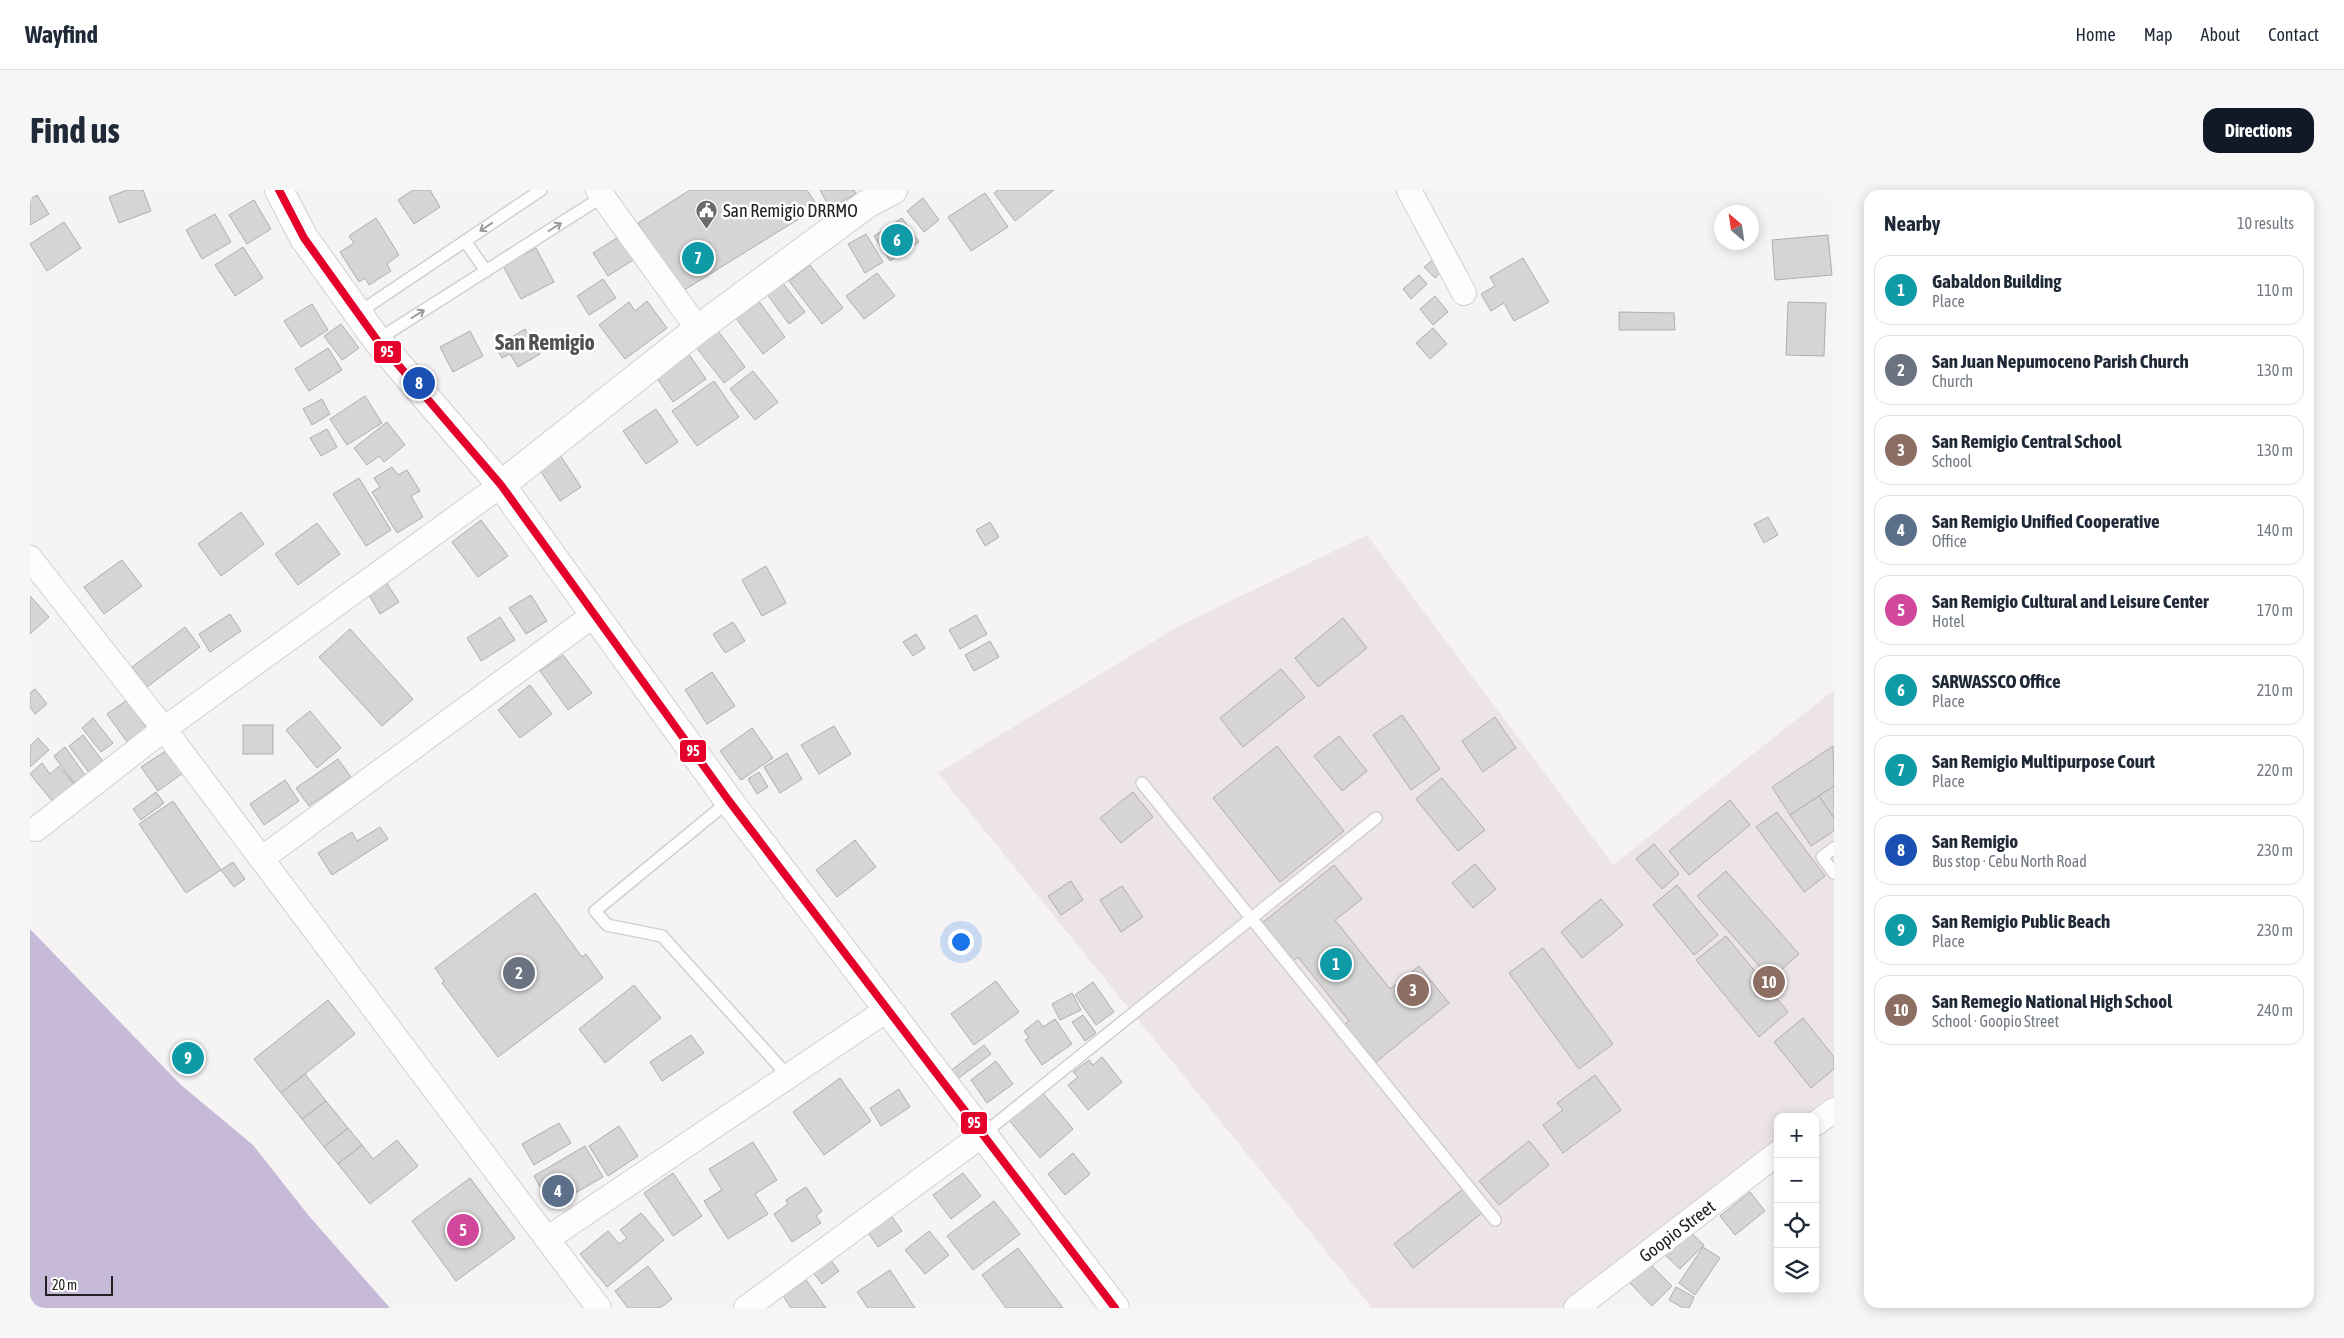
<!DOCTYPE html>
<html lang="en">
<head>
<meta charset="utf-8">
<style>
	:root { --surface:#fff; --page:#f6f6f7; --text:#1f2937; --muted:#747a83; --line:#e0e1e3; --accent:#111827 }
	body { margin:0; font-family:"Asap Condensed",sans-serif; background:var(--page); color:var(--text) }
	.controls { position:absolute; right:15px; bottom:15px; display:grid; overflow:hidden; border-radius:10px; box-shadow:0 2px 12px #0003 }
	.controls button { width:45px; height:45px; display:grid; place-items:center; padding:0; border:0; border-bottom:1px solid var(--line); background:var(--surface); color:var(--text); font:25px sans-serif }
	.compass { position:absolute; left:1684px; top:15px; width:45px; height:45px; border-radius:50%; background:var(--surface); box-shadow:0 2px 12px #0003; rotate:331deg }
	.scale { position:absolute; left:15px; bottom:12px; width:68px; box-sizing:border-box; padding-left:5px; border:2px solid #222121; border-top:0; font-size:14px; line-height:18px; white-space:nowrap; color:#222121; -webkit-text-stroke:4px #fff; paint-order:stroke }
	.you { position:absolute; left:930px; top:751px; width:18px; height:18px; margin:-12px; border:4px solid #fff; border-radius:50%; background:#1a73e8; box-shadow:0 0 0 8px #1a73e833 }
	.badge { display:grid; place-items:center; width:32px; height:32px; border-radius:50%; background:var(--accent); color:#fff; font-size:16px; font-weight:700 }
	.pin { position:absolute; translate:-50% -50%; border:2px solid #fff; box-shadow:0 1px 5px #0006 }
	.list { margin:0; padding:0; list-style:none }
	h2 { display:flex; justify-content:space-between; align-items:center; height:65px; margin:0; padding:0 20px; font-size:21px }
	h2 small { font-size:16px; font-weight:400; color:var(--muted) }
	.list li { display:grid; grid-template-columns:32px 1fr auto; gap:15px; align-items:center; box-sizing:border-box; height:70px; margin:0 10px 10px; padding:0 10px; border:1px solid var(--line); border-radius:15px }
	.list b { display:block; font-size:19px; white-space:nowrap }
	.list p { margin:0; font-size:16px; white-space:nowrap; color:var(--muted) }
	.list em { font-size:16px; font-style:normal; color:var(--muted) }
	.icon { flex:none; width:28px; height:28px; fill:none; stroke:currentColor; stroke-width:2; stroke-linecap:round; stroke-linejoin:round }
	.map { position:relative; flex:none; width:1804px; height:1118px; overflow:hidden; border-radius:15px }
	header { display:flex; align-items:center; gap:30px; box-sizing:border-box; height:70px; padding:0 25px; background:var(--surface); border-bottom:1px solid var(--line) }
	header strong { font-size:24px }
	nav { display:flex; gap:28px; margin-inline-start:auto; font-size:18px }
	.intro { display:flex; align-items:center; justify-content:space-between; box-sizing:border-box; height:120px; padding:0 30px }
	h1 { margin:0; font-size:35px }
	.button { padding:12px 22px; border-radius:15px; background:var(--accent); color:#fff; font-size:18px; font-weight:700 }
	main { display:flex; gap:30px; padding:0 30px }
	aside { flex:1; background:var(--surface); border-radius:15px; box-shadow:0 2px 12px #0003 }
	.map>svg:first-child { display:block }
	.built { fill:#ece4e6 }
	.water { fill:#c6bad8 }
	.building { fill:#d6d4d5; stroke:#afadae }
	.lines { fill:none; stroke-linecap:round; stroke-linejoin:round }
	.lane-casing { stroke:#d1cfd0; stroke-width:14 }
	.street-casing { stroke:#d1cfd0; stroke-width:26 }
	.secondary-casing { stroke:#d1cfd0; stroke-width:30 }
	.lane { stroke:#fefdfd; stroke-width:11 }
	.street { stroke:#fefdfd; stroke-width:24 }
	.secondary { stroke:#fefdfd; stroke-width:28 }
	.bus-1-casing { stroke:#fff; stroke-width:11 }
	.bus-1 { stroke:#e4002b; stroke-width:8 }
	.oneway { stroke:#9b9a9a }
	.labels { text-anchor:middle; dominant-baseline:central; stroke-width:5; stroke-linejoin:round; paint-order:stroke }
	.poi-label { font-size:18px; fill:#222121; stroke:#fff; text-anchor:start }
	.street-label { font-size:18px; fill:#222121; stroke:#fff }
	.district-label { font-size:22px; font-weight:bold; fill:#545051; stroke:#fff }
	.line-badge { stroke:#fff; stroke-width:2 }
	.badge-label { font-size:14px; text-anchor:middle; font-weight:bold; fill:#fff }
</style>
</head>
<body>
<header>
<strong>Wayfind</strong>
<nav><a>Home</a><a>Map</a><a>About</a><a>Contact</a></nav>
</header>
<div class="intro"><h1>Find us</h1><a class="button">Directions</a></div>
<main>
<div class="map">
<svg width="1804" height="1118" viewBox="0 0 1804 1118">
	<rect width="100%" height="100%" fill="#f5f3f4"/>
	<polygon class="built" points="1337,345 1583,675 1804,500 1804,909 1779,927 1748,927 1748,952 1537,1118 1342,1118 908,583 1149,436"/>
	<polygon class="water" points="0,739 151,895 223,955 279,1026 360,1118 0,1118"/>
	<g class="building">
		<polygon points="97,0 113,0 121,21 89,33 79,7"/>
		<polygon points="383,0 400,0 410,17 384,34 368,10"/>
		<polygon points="660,0 777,0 788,17 651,102 608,33"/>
		<polygon points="790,0 824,0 826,4 800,18"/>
		<polygon points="968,0 1024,0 985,31 964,3"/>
		<polygon points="955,3 978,37 941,61 918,27"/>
		<polygon points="7,5 19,24 0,35 0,9"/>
		<polygon points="893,8 909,30 894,42 877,21"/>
		<polygon points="224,10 241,39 217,54 199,25"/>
		<polygon points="185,24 201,52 172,69 156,40"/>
		<polygon points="346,28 369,65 357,74 361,81 339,95 335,88 329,92 310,62 324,53 319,46"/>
		<polygon points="872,28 889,52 860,71 844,46"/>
		<polygon points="34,32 51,58 17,81 0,54"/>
		<polygon points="593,44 608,67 578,86 563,63"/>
		<polygon points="836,44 853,72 835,83 818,54"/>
		<polygon points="1798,45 1802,85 1745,90 1742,50"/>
		<polygon points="213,57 233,88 205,106 185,75"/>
		<polygon points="506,58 524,92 491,109 473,76"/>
		<polygon points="1405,68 1415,79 1405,88 1394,77"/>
		<polygon points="1493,68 1519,112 1484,131 1474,113 1461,121 1451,104 1465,96 1460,87"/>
		<polygon points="780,75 813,118 792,134 759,91"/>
		<polygon points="847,83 865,106 834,129 816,106"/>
		<polygon points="1389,85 1397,94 1381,109 1373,99"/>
		<polygon points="573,89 586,108 559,125 547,106"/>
		<polygon points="752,92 775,122 759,134 737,104"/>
		<polygon points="725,106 755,147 733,164 702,123"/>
		<polygon points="1405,106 1418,122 1403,135 1390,119"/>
		<polygon points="617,111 637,138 595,169 569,135 599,112 605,121"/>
		<polygon points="1758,112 1796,113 1794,166 1756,165"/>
		<polygon points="282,114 298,140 271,157 254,131"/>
		<polygon points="1589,122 1644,123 1645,140 1589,140"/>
		<polygon points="311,134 329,158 312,170 294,146"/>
		<polygon points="685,137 715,177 694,193 663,153"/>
		<polygon points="1403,138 1417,154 1400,169 1386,153"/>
		<polygon points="495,139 510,164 488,177 480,164 472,168 465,157"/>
		<polygon points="440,141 453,166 423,182 410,157"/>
		<polygon points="298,158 312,180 279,201 265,179"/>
		<polygon points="658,163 676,189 643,212 625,185"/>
		<polygon points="723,181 748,212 725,230 700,199"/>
		<polygon points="684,191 709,227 667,256 642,221"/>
		<polygon points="335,206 352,233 317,255 300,229"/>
		<polygon points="292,209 300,224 282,235 273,219"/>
		<polygon points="626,219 648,252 616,274 593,241"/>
		<polygon points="357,232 375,255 354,272 349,266 337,275 324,258"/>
		<polygon points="297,239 307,257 291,266 280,248"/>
		<polygon points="530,265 551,297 530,311 509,279"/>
		<polygon points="362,277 368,285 377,280 390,301 381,306 393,327 367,343 342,302 350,297 344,288"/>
		<polygon points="329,288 361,340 336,356 303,304"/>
		<polygon points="211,322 234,354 191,386 168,354"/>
		<polygon points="1738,327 1748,345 1734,353 1724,334"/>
		<polygon points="451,330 478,366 448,387 422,352"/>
		<polygon points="960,332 969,347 955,356 946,340"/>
		<polygon points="287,333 310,364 268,395 245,364"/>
		<polygon points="92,370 112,396 74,424 54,397"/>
		<polygon points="736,376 756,413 732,426 712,390"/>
		<polygon points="356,392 369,412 350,424 338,403"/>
		<polygon points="501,405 517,431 496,444 479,418"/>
		<polygon points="0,406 19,427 0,444"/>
		<polygon points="200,424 211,441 180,462 169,444"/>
		<polygon points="946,425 957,444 930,459 919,440"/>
		<polygon points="470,427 485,450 451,471 437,448"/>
		<polygon points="1313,428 1337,458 1288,497 1265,468"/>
		<polygon points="703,432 715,451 695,463 683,444"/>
		<polygon points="155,437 170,457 117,497 102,477"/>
		<polygon points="320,439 383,509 352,536 289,467"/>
		<polygon points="886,444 895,458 883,466 873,452"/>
		<polygon points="960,451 969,467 944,481 935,465"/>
		<polygon points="533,465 562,503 538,520 510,481"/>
		<polygon points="1251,479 1275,507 1213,557 1190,528"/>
		<polygon points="682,482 705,516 677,534 655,500"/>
		<polygon points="500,495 522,524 490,548 468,520"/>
		<polygon points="5,499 17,514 5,524 0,517 0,503"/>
		<polygon points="97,510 117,539 97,552 77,524"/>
		<polygon points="280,521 311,558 287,578 256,540"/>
		<polygon points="1372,525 1410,579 1381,600 1343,545"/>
		<polygon points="1465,527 1486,558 1453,582 1432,551"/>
		<polygon points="63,528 83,553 71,562 52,538"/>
		<rect x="213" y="535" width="30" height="29"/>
		<polygon points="804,536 821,564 789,584 771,555"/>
		<polygon points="722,538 743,568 711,590 690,561"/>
		<polygon points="53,545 74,573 60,584 39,556"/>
		<polygon points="1309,546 1337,581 1312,601 1284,566"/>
		<polygon points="8,548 19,560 0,577 0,556"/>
		<polygon points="1247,556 1314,641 1250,692 1183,608"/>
		<polygon points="1803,556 1804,596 1760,625 1742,597"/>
		<polygon points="35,557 55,585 44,593 24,566"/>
		<polygon points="137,560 153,583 128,601 111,577"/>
		<polygon points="757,563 772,589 750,603 734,577"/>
		<polygon points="308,569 321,587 279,616 266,598"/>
		<polygon points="12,573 20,584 29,576 44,594 23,612 0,584"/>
		<polygon points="729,582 738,597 727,604 718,589"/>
		<polygon points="1412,588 1455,640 1428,661 1386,609"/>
		<polygon points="255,590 269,611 234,635 220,614"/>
		<polygon points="1804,596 1804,628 1789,606"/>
		<polygon points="126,602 134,613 111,630 103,619"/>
		<polygon points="1103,602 1123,627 1091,653 1070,628"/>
		<polygon points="1789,606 1804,628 1804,641 1781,656 1760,625"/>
		<polygon points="1700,610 1720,635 1659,685 1639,661"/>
		<polygon points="143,611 191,680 156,703 109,634"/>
		<polygon points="1747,622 1795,686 1774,702 1726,637"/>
		<polygon points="350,637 358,649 302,685 288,663 322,642 327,651"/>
		<polygon points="825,650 846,677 807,707 786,680"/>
		<polygon points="1624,654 1649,684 1632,699 1606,669"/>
		<polygon points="203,672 215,689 204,697 191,680"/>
		<polygon points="1445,674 1466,699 1443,718 1422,693"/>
		<polygon points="1304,675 1332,709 1305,730 1360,799 1389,776 1419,813 1346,872 1315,834 1319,831 1268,767 1263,771 1232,733"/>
		<polygon points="1696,681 1769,764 1741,789 1667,706"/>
		<polygon points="1041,691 1053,710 1031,725 1018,706"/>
		<polygon points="1647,695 1688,745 1664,765 1623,715"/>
		<polygon points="1092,696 1113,727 1091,742 1070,710"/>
		<polygon points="505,703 552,767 556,764 573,788 468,867 412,793 414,791 405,778"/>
		<polygon points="1571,709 1593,735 1552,768 1531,742"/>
		<polygon points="1696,746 1758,822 1729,847 1666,770"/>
		<polygon points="1513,758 1583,854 1549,879 1479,783"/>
		<polygon points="966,791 989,822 944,855 921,824"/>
		<polygon points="1063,792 1084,822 1066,835 1045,805"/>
		<polygon points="604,795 631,828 575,873 549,839"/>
		<polygon points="1042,803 1051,820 1030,830 1022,814"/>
		<polygon points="298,810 325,844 251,903 224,869"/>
		<polygon points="1053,825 1066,843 1055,851 1042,832"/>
		<polygon points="1773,828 1804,867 1804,879 1781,898 1744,852"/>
		<polygon points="1025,829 1042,854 1012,875 995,850 999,848 994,841 1008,830 1013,837"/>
		<polygon points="661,845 674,863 632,891 620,872"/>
		<polygon points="954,855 961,864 926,890 919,882"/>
		<polygon points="1072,867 1092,892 1058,920 1038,895 1048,887 1043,882 1059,870 1063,875"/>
		<polygon points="966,871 983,894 957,913 941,890"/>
		<polygon points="275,884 296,911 272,929 251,903"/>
		<polygon points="1565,885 1591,920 1533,963 1513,935 1533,920 1527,913"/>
		<polygon points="810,888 841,931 794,965 763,922"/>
		<polygon points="869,899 880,917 851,936 840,918"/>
		<polygon points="1012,902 1043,939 1010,968 979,930"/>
		<polygon points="296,911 318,938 294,957 272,929"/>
		<polygon points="529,933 541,953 504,975 492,954"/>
		<polygon points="589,936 608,966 578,986 559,956"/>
		<polygon points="318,938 332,955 308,974 294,957"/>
		<polygon points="367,950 388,976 340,1014 308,974 332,955 343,969"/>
		<polygon points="1499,951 1519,975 1469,1015 1449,991"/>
		<polygon points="723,952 747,990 725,1004 738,1024 698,1049 674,1011 692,1000 679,979"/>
		<polygon points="555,956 573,987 521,1017 504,986"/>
		<polygon points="1043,963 1060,984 1035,1005 1018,984"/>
		<polygon points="643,983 672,1026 643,1046 614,1003"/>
		<polygon points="933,983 951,1006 921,1029 903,1005"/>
		<polygon points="440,988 485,1048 426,1091 382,1031"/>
		<polygon points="776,997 792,1021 786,1026 791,1033 762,1052 744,1024 758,1014 756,1010"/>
		<polygon points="1433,999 1452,1023 1383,1078 1364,1054"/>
		<polygon points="1720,1002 1735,1021 1705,1045 1690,1026"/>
		<polygon points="964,1011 990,1044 943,1080 917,1046"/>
		<polygon points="858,1021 872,1041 848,1057 834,1037"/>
		<polygon points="611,1023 634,1050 577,1097 550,1064 578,1041 589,1054 597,1048 590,1040"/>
		<polygon points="1657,1039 1674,1055 1650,1079 1633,1063"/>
		<polygon points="899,1041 919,1065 895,1084 875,1060"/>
		<polygon points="1673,1057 1690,1068 1665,1105 1649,1093"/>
		<polygon points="988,1058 1033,1118 976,1118 952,1085"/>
		<polygon points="796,1064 809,1081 792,1094 779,1077"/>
		<polygon points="1620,1074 1642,1096 1622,1116 1599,1092"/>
		<polygon points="618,1076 642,1109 630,1118 598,1118 585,1101"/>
		<polygon points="860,1080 885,1118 838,1118 827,1102"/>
		<polygon points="776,1090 796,1118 761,1118 753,1106"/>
		<polygon points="1646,1097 1664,1107 1659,1118 1653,1118 1639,1110"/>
	</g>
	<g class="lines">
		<defs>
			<g id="lane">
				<polyline points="435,51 456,81"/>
				<polyline points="328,123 511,0"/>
				<polyline points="347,150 575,5"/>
				<polyline points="1112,593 1465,1030"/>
				<polyline points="699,611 565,721 577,735 632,746 759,887"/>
				<polyline points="1804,658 1792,667 1804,683"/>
				<polyline points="952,945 1346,628"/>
			</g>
			<g id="street">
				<polyline points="568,0 668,139"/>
				<polyline points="1379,0 1434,103"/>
				<polyline points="0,368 134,539 569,1118"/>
				<polyline points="6,639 134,539 471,295"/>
				<polyline points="231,669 565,424"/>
				<polyline points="1785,934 1804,920"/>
				<polyline points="517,1049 858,819"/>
				<polyline points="716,1118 952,945"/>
				<polyline points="1546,1118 1748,963"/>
			</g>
			<g id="secondary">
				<polyline points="249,0 274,48 347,150 471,295 699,611 1085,1118"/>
				<polyline points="471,295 668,139 837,14 863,0"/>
			</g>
		</defs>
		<use href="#lane" class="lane-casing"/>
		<use href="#street" class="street-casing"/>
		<use href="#secondary" class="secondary-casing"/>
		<use href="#lane" class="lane"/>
		<use href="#street" class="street"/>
		<use href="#secondary" class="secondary"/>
		<defs>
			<polyline id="bus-1" points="249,0 274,48 347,150 471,295 699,611 1085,1118"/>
		</defs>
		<use href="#bus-1" class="bus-1-casing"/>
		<use href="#bus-1" class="bus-1"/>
	</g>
	<defs><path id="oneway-shaft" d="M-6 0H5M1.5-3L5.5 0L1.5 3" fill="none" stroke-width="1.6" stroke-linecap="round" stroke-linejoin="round" transform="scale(1.25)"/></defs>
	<g class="oneway">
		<use href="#oneway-shaft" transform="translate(456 37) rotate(146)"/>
		<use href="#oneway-shaft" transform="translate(525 37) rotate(-32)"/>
		<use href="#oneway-shaft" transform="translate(388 124) rotate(-32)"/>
	</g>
	<defs>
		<symbol id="civic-pin" viewBox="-11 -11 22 30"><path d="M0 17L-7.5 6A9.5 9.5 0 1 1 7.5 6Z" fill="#6c6a6b" stroke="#fff"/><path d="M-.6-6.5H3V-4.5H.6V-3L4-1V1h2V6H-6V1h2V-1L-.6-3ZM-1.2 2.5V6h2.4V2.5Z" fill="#fff"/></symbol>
	</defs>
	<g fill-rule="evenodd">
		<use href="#civic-pin" x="664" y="8" width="25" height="34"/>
	</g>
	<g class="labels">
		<g class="poi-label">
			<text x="693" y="20">San Remigio DRRMO</text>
		</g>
		<g class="street-label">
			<text transform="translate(1647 1041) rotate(-37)">Goopio Street</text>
		</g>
		<g class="district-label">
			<text x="515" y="152">San Remigio</text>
		</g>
	</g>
	<g class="line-badge">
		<rect x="343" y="150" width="29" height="24" rx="5" fill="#e4002b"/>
		<rect x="649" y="549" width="28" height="24" rx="5" fill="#e4002b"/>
		<rect x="930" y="921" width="28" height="24" rx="5" fill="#e4002b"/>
	</g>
	<g class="badge-label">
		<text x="357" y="167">95</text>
		<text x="663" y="566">95</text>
		<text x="944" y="938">95</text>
	</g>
</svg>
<div class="controls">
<button>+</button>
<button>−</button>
<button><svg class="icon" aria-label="locate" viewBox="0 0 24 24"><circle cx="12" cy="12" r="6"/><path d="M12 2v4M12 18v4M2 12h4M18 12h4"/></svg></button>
<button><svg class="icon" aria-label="layers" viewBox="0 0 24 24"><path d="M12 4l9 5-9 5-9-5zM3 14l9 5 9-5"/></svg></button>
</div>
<svg class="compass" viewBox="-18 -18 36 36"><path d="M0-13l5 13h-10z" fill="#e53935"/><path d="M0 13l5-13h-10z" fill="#747a83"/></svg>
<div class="scale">20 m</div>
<div class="you"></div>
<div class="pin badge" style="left:1306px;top:774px;background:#0f9aa8">1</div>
<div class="pin badge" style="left:489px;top:783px;background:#6b7280">2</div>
<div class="pin badge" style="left:1383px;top:800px;background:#8d6e63">3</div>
<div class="pin badge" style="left:528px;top:1001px;background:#5c6f8a">4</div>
<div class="pin badge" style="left:433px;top:1040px;background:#d1479c">5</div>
<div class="pin badge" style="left:867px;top:50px;background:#0f9aa8">6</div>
<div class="pin badge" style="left:668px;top:68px;background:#0f9aa8">7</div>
<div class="pin badge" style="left:389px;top:193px;background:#1a4fb4">8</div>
<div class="pin badge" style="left:158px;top:868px;background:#0f9aa8">9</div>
<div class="pin badge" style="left:1739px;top:792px;background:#8d6e63">10</div>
</div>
<aside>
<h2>Nearby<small>10 results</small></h2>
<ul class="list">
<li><span class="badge" style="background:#0f9aa8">1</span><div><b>Gabaldon Building</b><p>Place</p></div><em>110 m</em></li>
<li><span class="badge" style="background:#6b7280">2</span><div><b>San Juan Nepumoceno Parish Church</b><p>Church</p></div><em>130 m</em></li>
<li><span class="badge" style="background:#8d6e63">3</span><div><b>San Remigio Central School</b><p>School</p></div><em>130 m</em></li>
<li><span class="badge" style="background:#5c6f8a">4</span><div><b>San Remigio Unified Cooperative</b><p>Office</p></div><em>140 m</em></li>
<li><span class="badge" style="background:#d1479c">5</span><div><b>San Remigio Cultural and Leisure Center</b><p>Hotel</p></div><em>170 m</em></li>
<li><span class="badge" style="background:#0f9aa8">6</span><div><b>SARWASSCO Office</b><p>Place</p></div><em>210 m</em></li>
<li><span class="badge" style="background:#0f9aa8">7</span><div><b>San Remigio Multipurpose Court</b><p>Place</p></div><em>220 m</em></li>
<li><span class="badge" style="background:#1a4fb4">8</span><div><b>San Remigio</b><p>Bus stop · Cebu North Road</p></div><em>230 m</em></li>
<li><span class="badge" style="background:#0f9aa8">9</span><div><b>San Remigio Public Beach</b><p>Place</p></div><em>230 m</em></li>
<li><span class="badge" style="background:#8d6e63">10</span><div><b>San Remegio National High School</b><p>School · Goopio Street</p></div><em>240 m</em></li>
</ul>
</aside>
</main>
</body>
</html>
